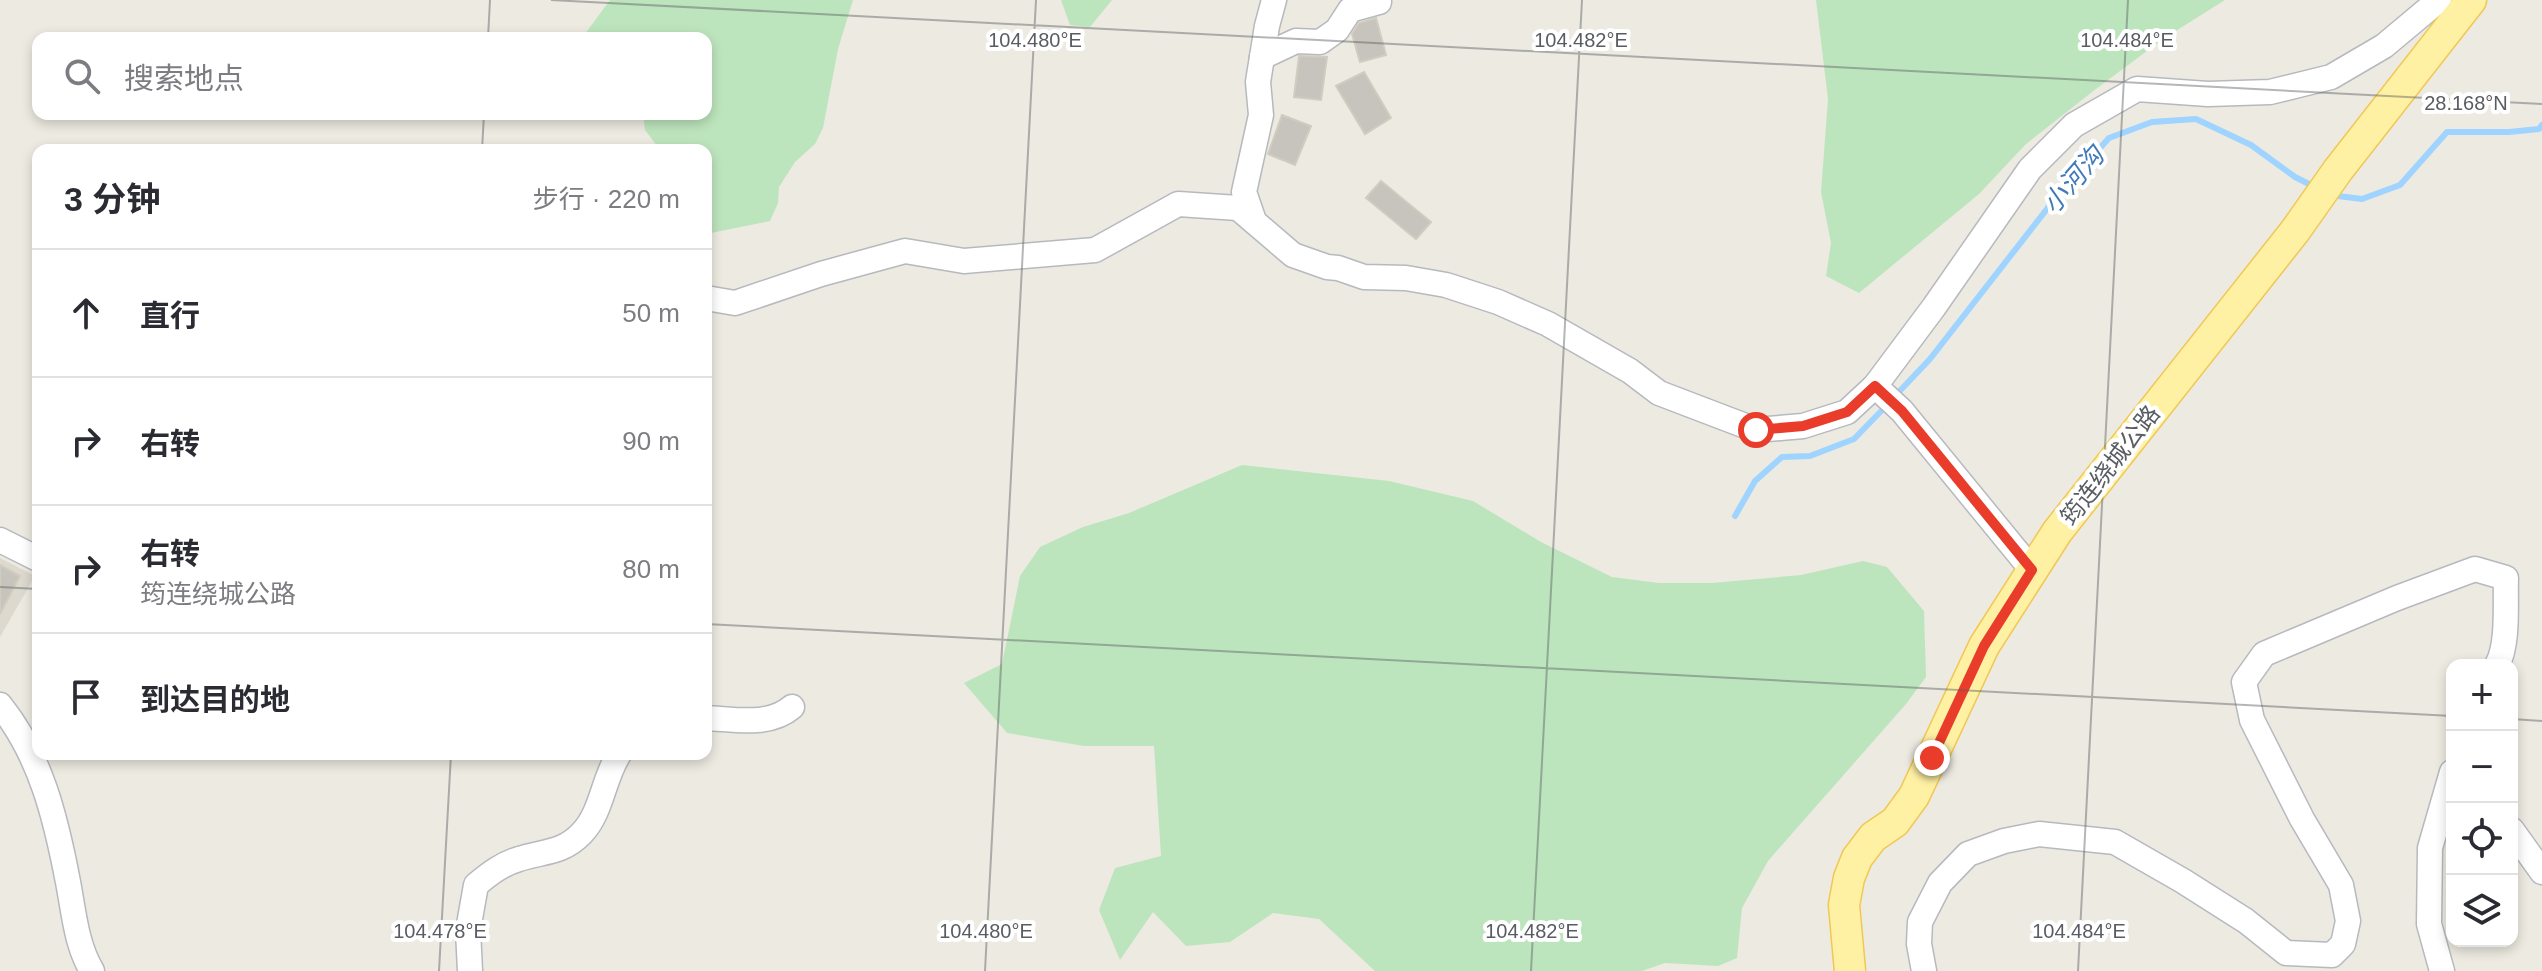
<!DOCTYPE html>
<html lang="zh">
<head>
<meta charset="utf-8">
<style>
	:root { --surface:#fff; --page:#f7f7f7; --text:#2b2b33; --muted:#7c7c81; --line:#e1e1e2 }
	body { margin:0; font-family:Helvetica,"Noto Sans SC",sans-serif; background:var(--page); color:var(--text) }
	.controls { position:absolute; right:24px; bottom:24px; display:grid; overflow:hidden; border-radius:16px; box-shadow:0 4px 12px #0003 }
	.controls button { width:72px; height:72px; display:grid; place-items:center; padding:0; border:0; border-bottom:2px solid var(--line); background:var(--surface); color:var(--text); font:40px sans-serif }
	.stop { position:absolute; width:24px; height:24px; margin:-18px; border:6px solid #e93c2b; border-radius:50%; background:#fff }
	.stop.end { background:#e93c2b; border-color:#fff; box-shadow:0 2px 8px #0008 }
	.list { margin:0; padding:0; list-style:none }
	h2 { display:flex; justify-content:space-between; align-items:center; height:104px; margin:0; padding:0 32px; font-size:34px }
	h2 small { font-size:26px; font-weight:400; color:var(--muted) }
	.list li { display:grid; grid-template-columns:52px 1fr auto; gap:24px; align-items:center; box-sizing:border-box; height:128px; padding:0 32px; border-top:2px solid var(--line) }
	.list b { display:block; font-size:30px; white-space:nowrap }
	.list p { margin:0; font-size:26px; white-space:nowrap; color:var(--muted) }
	.list em { font-size:26px; font-style:normal; color:var(--muted) }
	.icon { flex:none; width:44px; height:44px; fill:none; stroke:currentColor; stroke-width:2; stroke-linecap:round; stroke-linejoin:round }
	.map { position:relative; flex:none; width:2542px; height:971px; overflow:hidden }
	.search { position:absolute; background:var(--surface); box-shadow:0 4px 12px #0003; left:32px; top:32px; width:680px; height:88px; display:flex; align-items:center; gap:20px; box-sizing:border-box; padding:0 28px; border-radius:16px; color:var(--muted); font-size:30px }
	.panel { position:absolute; background:var(--surface); box-shadow:0 4px 12px #0003; left:32px; top:144px; width:680px; height:616px; border-radius:16px }
	.map>svg:first-child { display:block }
	.education { fill:#ddd9cf }
	.green { fill:#bde5bd }
	.lines { fill:none; stroke-linecap:round; stroke-linejoin:round }
	.stream { stroke:#9ed4ff; stroke-width:6 }
	.building { fill:#c7c4be; stroke:#d1ccbf; stroke-width:2 }
	.minor-casing { stroke:#b6b9be; stroke-width:27 }
	.major-casing { stroke:#f1c855; stroke-width:33 }
	.minor { stroke:#fff; stroke-width:24 }
	.major { stroke:#fff1a3; stroke-width:30 }
	.route { stroke:#e93c2b; stroke-width:10 }
	.ticks { fill:none; stroke:#595d62; stroke-width:2; stroke-opacity:0.45 }
	.labels { text-anchor:middle; dominant-baseline:central; stroke-width:8; stroke-linejoin:round; paint-order:stroke }
	.street-label { font-size:24px; fill:#595d62; stroke:#fff }
	.water-label { font-size:26px; font-style:italic; fill:#3f79b9; stroke:#fff }
	.ticks-label { font-size:20px; text-anchor:middle; fill:#595d62; stroke:#fff; stroke-width:8; stroke-linejoin:round; paint-order:stroke }
</style>
</head>
<body>
<div class="map">
<svg width="2542" height="971" viewBox="0 0 2542 971">
	<rect width="100%" height="100%" fill="#edeae1"/>
	<polygon class="education" points="0,558 35,576 0,637"/>
	<g class="green">
		<polygon points="610,0 853,0 838,49 823,128 815,144 795,162 779,187 778,203 770,221 706,234 706,150 660,150 645,130 643,114 706,114 706,38 582,38"/>
		<polygon points="1061,0 1112,0 1090,27 1070,25"/>
		<polygon points="1816,0 2225,0 2163,39 2092,92 2026,144 1979,194 1859,293 1826,276 1831,243 1821,192 1828,99"/>
		<polygon points="1242,465 1389,481 1473,501 1541,542 1612,577 1659,583 1712,583 1801,575 1863,561 1887,567 1924,611 1926,677 1906,704 1768,861 1742,908 1737,958 1718,966 1665,963 1642,971 1375,971 1319,919 1273,913 1230,942 1186,946 1153,912 1120,960 1099,910 1115,868 1161,856 1154,746 1084,746 1007,733 964,683 1002,664 1020,576 1040,547 1083,527 1129,513"/>
	</g>
	<g class="lines">
		<g class="stream">
			<polyline points="2330,195 2362,199 2400,185 2447,132 2509,132 2539,129 2542,125"/>
			<polyline points="1895,396 1930,359 2061,191 2109,138 2152,122 2196,119 2251,145 2295,177 2317,188"/>
			<polyline points="1735,516 1755,481 1782,457 1810,456 1854,439 1888,404"/>
		</g>
	</g>
	<g class="building">
		<polygon points="1376,18 1386,55 1360,62 1352,34 1359,23"/>
		<polygon points="1299,56 1327,57 1321,100 1294,97"/>
		<polygon points="1364,72 1391,118 1365,134 1336,86"/>
		<polygon points="1282,115 1311,126 1295,165 1268,154"/>
		<polygon points="1381,181 1431,222 1416,239 1366,198"/>
		<polygon points="0,565 20,576 0,614"/>
	</g>
	<g class="lines">
		<defs>
			<g id="minor">
				<polyline points="1262,57 1296,41 1320,42 1337,30 1350,10 1379,2"/>
				<polyline points="1254,221 1244,192 1261,115 1258,82 1267,26 1274,0"/>
				<polyline points="706,298 735,303 821,274 905,251 964,261 1095,250 1178,204 1238,208 1293,255 1327,267 1338,268 1364,277 1406,278 1446,285 1498,302 1548,324 1630,371 1659,393 1756,430 1803,426 1847,412 1875,386 1934,307 2030,169 2074,125 2137,89 2208,94 2270,92 2331,77 2384,46 2439,0"/>
				<polyline points="1875,386 1902,411 2032,570"/>
				<polyline points="0,540 38,559"/>
				<path d="M0 705C41 756 56 819 68 882 74 913 76 944 92 971"/>
				<path d="M706 718C734 719 769 727 792 707"/>
				<polyline points="2512,830 2542,872"/>
				<path d="M470 971 468 930 476 885C489 874 502 864 519 859 543 851 562 854 582 833 602 812 603 779 619 754"/>
				<path d="M1924 971 1919 944 1920 922 1940 883 1968 854 2004 841 2039 834 2115 842 2183 881 2246 921 2286 953 2332 955 2343 944 2348 921 2341 885 2302 819 2252 720 2244 682 2264 654 2397 598 2475 569 2506 578C2505 602 2509 644 2497 665"/>
				<polyline points="2442,971 2429,924 2430,848 2452,772"/>
			</g>
			<polyline id="major" points="1850,971 1844,905 1849,878 1857,858 1873,837 1895,822 1914,796 1984,646 2057,532 2295,231 2338,170 2471,0"/>
		</defs>
		<use href="#minor" class="minor-casing"/>
		<use href="#major" class="major-casing"/>
		<use href="#minor" class="minor"/>
		<use href="#major" class="major"/>
	</g>
	<g class="lines">
		<polyline class="route" points="1756,430 1803,426 1847,412 1875,386 1902,411 2032,570 1984,646 1932,758"/>
	</g>
	<path class="ticks" d="M551 0 2542 104M488 38 490 0M482 150 484 114M0 587 38 589M706 624 2452 716M2512 719 2542 721M439 971 451 754M985 971 1036 0M1531 971 1582 0M2078 971 2128 0"/>
	<g class="labels">
		<g class="street-label">
			<text transform="translate(2110 465) rotate(-52)">筠连绕城公路</text>
		</g>
		<g class="water-label">
			<text transform="translate(2073 180) rotate(-49)">小河沟</text>
		</g>
	</g>
	<g class="ticks-label">
		<text x="1035" y="47">104.480°E</text>
		<text x="1581" y="47">104.482°E</text>
		<text x="2127" y="47">104.484°E</text>
		<text x="2466" y="110">28.168°N</text>
		<text x="440" y="938">104.478°E</text>
		<text x="986" y="938">104.480°E</text>
		<text x="1532" y="938">104.482°E</text>
		<text x="2079" y="938">104.484°E</text>
	</g>
</svg>
<div class="controls">
<button>+</button>
<button>−</button>
<button><svg class="icon" aria-label="locate" viewBox="0 0 24 24"><circle cx="12" cy="12" r="6"/><path d="M12 2v4M12 18v4M2 12h4M18 12h4"/></svg></button>
<button><svg class="icon" aria-label="layers" viewBox="0 0 24 24"><path d="M12 4l9 5-9 5-9-5zM3 14l9 5 9-5"/></svg></button>
</div>
<div class="stop" style="left:1756px;top:430px"></div>
<div class="stop end" style="left:1932px;top:758px"></div>
<div class="search"><svg class="icon" aria-label="search" viewBox="0 0 24 24"><circle cx="10" cy="10" r="6"/><path d="M15 15l6 6"/></svg>搜索地点</div>
<section class="panel">
<h2>3 分钟<small>步行 · 220 m</small></h2>
<ul class="list">
<li><svg class="icon" aria-label="ahead" viewBox="0 0 24 24"><path d="M12 20V5M6 11l6-6 6 6"/></svg><div><b>直行</b></div><em>50 m</em></li>
<li><svg class="icon" aria-label="right" viewBox="0 0 24 24"><path d="M7 20v-9h11M14 6l5 5-5 5"/></svg><div><b>右转</b></div><em>90 m</em></li>
<li><svg class="icon" aria-label="right" viewBox="0 0 24 24"><path d="M7 20v-9h11M14 6l5 5-5 5"/></svg><div><b>右转</b><p>筠连绕城公路</p></div><em>80 m</em></li>
<li><svg class="icon" aria-label="arrive" viewBox="0 0 24 24"><path d="M6 21V4h12l-3 4 3 4H6"/></svg><div><b>到达目的地</b></div></li>
</ul>
</section>
</div>
</body>
</html>
